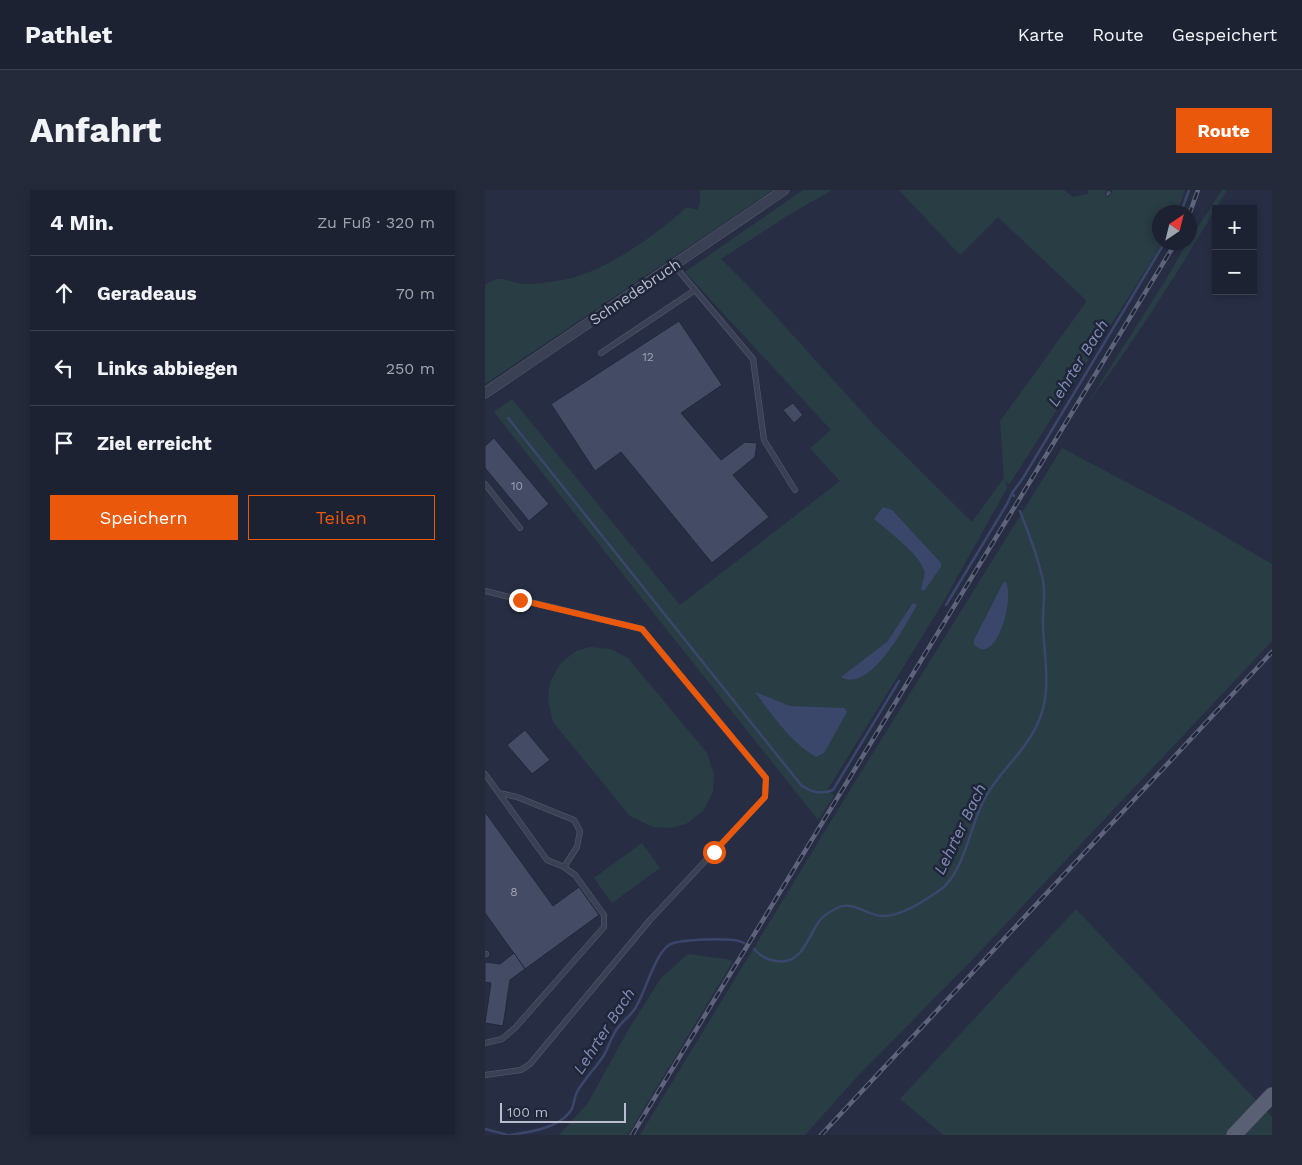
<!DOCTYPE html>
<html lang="de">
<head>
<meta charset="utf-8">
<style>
	:root { --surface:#1d2233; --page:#252a3b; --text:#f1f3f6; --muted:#a0a4ac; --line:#3b3f4e; --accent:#ea580c }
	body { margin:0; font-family:"Work Sans",sans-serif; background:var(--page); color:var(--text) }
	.controls { position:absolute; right:15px; top:15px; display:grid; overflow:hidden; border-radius:0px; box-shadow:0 2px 8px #0003 }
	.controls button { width:45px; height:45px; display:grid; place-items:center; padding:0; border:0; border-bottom:1px solid var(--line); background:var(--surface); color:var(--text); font:25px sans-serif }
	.compass { position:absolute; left:667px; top:15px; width:45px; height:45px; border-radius:50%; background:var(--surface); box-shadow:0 2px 8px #0003; rotate:35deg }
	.scale { position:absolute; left:15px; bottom:12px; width:126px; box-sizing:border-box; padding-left:5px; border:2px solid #b9bdcd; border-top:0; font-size:14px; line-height:18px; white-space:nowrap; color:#b9bdcd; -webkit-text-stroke:4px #202639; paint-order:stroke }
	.stop { position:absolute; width:15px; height:15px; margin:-11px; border:4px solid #ea580c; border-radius:50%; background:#fff }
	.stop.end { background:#ea580c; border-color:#fff; box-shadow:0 1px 5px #0008 }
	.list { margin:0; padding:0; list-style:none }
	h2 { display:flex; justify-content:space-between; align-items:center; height:65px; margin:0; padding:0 20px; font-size:21px }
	h2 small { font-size:16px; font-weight:400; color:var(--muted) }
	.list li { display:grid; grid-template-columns:32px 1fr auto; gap:15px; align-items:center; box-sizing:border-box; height:75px; padding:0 20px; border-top:1px solid var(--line) }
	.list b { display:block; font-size:19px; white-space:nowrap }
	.list em { font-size:16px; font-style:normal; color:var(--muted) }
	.actions { display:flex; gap:10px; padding:15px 20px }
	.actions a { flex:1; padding:11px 0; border:1px solid var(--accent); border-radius:0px; text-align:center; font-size:18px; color:var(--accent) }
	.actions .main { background:var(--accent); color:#fff }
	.icon { flex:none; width:28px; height:28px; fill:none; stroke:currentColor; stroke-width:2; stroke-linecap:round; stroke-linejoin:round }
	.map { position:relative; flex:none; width:787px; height:945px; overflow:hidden; border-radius:0px }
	header { display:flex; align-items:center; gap:30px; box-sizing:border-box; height:70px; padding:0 25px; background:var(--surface); border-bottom:1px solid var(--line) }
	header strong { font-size:24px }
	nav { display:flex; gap:28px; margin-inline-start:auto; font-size:18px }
	.intro { display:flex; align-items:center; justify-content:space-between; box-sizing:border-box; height:120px; padding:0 30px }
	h1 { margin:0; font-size:35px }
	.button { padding:12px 22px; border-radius:0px; background:var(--accent); color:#fff; font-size:18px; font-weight:700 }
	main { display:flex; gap:30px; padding:0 30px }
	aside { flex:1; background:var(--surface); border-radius:0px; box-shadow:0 2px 8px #0003 }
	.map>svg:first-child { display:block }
	.green { fill:#293d45 }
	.water { fill:#3b466b }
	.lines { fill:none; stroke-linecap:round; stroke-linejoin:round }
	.stream { stroke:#3b466b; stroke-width:2.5 }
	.building { fill:#444b64; stroke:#22283b }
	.lane-casing { stroke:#575c6e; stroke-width:6 }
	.street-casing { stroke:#575c6e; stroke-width:11 }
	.primary-casing { stroke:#454a5d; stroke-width:16 }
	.lane { stroke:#3b4154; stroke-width:5 }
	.street { stroke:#3b4154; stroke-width:10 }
	.primary { stroke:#596074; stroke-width:15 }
	.rail-casing { stroke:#5d647b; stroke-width:4.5 }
	.rail { stroke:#202639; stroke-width:2.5; stroke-dasharray:8; stroke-linecap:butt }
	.route { stroke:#ea580c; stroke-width:6 }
	.labels { text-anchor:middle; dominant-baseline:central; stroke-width:5; stroke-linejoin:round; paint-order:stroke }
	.number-label { font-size:12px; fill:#9ca0b3 }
	.street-label { font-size:15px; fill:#b9bdcd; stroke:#202639 }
	.water-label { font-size:16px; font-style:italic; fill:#808db4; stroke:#202639 }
</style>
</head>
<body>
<header>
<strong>Pathlet</strong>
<nav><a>Karte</a><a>Route</a><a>Gespeichert</a></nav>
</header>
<div class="intro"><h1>Anfahrt</h1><a class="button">Route</a></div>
<main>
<aside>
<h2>4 Min.<small>Zu Fuß · 320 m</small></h2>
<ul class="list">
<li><svg class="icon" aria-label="ahead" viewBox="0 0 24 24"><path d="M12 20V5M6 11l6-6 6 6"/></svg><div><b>Geradeaus</b></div><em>70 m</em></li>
<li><svg class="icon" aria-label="left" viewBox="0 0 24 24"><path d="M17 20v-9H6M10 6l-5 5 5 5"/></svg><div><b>Links abbiegen</b></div><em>250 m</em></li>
<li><svg class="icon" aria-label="arrive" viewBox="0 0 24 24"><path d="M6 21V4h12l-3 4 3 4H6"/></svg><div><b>Ziel erreicht</b></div></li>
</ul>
<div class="actions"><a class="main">Speichern</a><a>Teilen</a></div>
</aside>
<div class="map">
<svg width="787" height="945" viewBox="0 0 787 945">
	<rect width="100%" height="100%" fill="#272e44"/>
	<g class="green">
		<path d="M215 0H288L0 194V95C18 82 21 93 39 94 51 94 66 92 77 90 119 83 171 45 202 17L212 20 215 13Z"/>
		<polygon points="318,0 347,0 302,26 236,69 267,100 389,235 487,332 519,288 515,231 602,111 513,27 475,65 414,0 579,0 588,7 603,4 603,0 700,0 693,22 674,22 674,52 678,53 524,295 520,289 522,298 456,416 343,599 349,606 333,630 9,222 27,209 195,415 355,291 325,258 346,240 200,82"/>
		<path d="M737 0H742C698 73 654 146 602 214L680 91 702 53 704 52 705 49Z"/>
		<polygon points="577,258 700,323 787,374 787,451 485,772 372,887 320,945 155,945 357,613"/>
		<polygon points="105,457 126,459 143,468 222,563 229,585 228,601 219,620 201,634 185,638 168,637 145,626 68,532 63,511 65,492 76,473 91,461"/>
		<polygon points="157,653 175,678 127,713 109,688"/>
		<polygon points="591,719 787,927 787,945 458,945 415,909"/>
		<polygon points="203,764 241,769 248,771 143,945 74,945 103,913 142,842 176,788"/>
	</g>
	<g class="water">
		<path d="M398 317 407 320 456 373V377L439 401 436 399C437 393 441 386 439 380 434 364 402 340 389 329Z"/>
		<path d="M520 391C530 404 515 464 496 459 493 458 491 456 489 455V450L517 395Z"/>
		<path d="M428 413 432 415C421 434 385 504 356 487L402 452Z"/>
		<path d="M270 502 305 516 359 518 362 522 339 563 331 567C306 553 287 525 270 502Z"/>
	</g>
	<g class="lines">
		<g class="stream">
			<polyline points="696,22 704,0"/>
			<path d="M23 228 316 595C326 602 335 605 348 600L414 491"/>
			<polyline points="529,306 527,303 538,288 680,52"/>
			<polyline points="461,415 522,314 527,303"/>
			<path d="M269 759C275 766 282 770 292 771 316 775 322 749 333 733 337 727 344 722 350 719 368 708 383 728 401 726 420 724 439 711 455 700 477 685 485 640 496 616 509 586 538 565 552 535 568 501 559 470 558 435 557 419 562 401 557 386 552 364 543 342 535 321"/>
			<polyline points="0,939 23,945"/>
			<path d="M25 945C43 942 71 939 84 923 90 917 88 909 92 902 99 889 111 878 119 865 125 855 127 843 135 835 141 828 148 824 152 815 160 801 171 763 184 755 193 749 249 747 259 753"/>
		</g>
	</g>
	<g class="building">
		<polygon points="623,0 627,2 623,7 620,4"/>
		<polygon points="194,131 237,195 196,223 236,270 260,252 272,253 270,267 248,285 284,327 227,373 136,262 110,281 66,214"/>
		<polygon points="308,213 318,225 309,233 298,220"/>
		<polygon points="9,248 64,314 44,331 0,278 0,256"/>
		<polygon points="40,540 65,570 47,584 22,555"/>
		<polygon points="0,622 68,716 94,697 114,725 40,779 0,723"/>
		<polygon points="29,763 40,779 25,790 18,836 0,833 6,793 0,792 0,772 15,774"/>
	</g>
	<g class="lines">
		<defs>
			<g id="lane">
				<polyline points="189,75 268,169 279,250 310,300"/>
				<polyline points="116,163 210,100"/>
				<polyline points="0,294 35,338"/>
				<polyline points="0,401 157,439 281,588 280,607 165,730 45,874 36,880 0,885"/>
				<polyline points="0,584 62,670 79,677 90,685 119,725 119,737 30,838 17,849 0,853"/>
				<polyline points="14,603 32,607 89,630 95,641 92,657 79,677"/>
				<polyline points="0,764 1,764"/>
			</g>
			<polyline id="street" points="0,203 299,0"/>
			<polyline id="primary" points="749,945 787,905"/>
		</defs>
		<use href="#lane" class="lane-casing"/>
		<use href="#street" class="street-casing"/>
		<use href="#primary" class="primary-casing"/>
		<use href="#lane" class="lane"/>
		<use href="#street" class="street"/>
		<use href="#primary" class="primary"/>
		<defs>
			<g id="rail">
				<polyline points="704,25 713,0"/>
				<polyline points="147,945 691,52"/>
				<polyline points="336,945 787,462"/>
			</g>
		</defs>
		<use href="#rail" class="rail-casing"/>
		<use href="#rail" class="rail"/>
	</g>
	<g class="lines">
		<polyline class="route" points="35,410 157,439 281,588 280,607 229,662"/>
	</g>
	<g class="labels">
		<g class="number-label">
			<text x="163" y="167">12</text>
			<text x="32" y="296">10</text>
			<text x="29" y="702">8</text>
		</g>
		<g class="street-label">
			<text transform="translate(150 102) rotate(-34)">Schnedebruch</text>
		</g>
		<g class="water-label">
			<text transform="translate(593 173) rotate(-58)">Lehrter Bach</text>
			<text transform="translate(475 639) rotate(-64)">Lehrter Bach</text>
			<text transform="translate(119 841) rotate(-57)">Lehrter Bach</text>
		</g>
	</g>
</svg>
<div class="controls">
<button>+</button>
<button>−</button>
</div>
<svg class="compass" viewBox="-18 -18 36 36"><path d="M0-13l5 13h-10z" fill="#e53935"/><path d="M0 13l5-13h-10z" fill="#a0a4ac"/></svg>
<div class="scale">100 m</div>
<div class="stop" style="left:229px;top:662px"></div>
<div class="stop end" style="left:35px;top:410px"></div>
</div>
</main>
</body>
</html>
